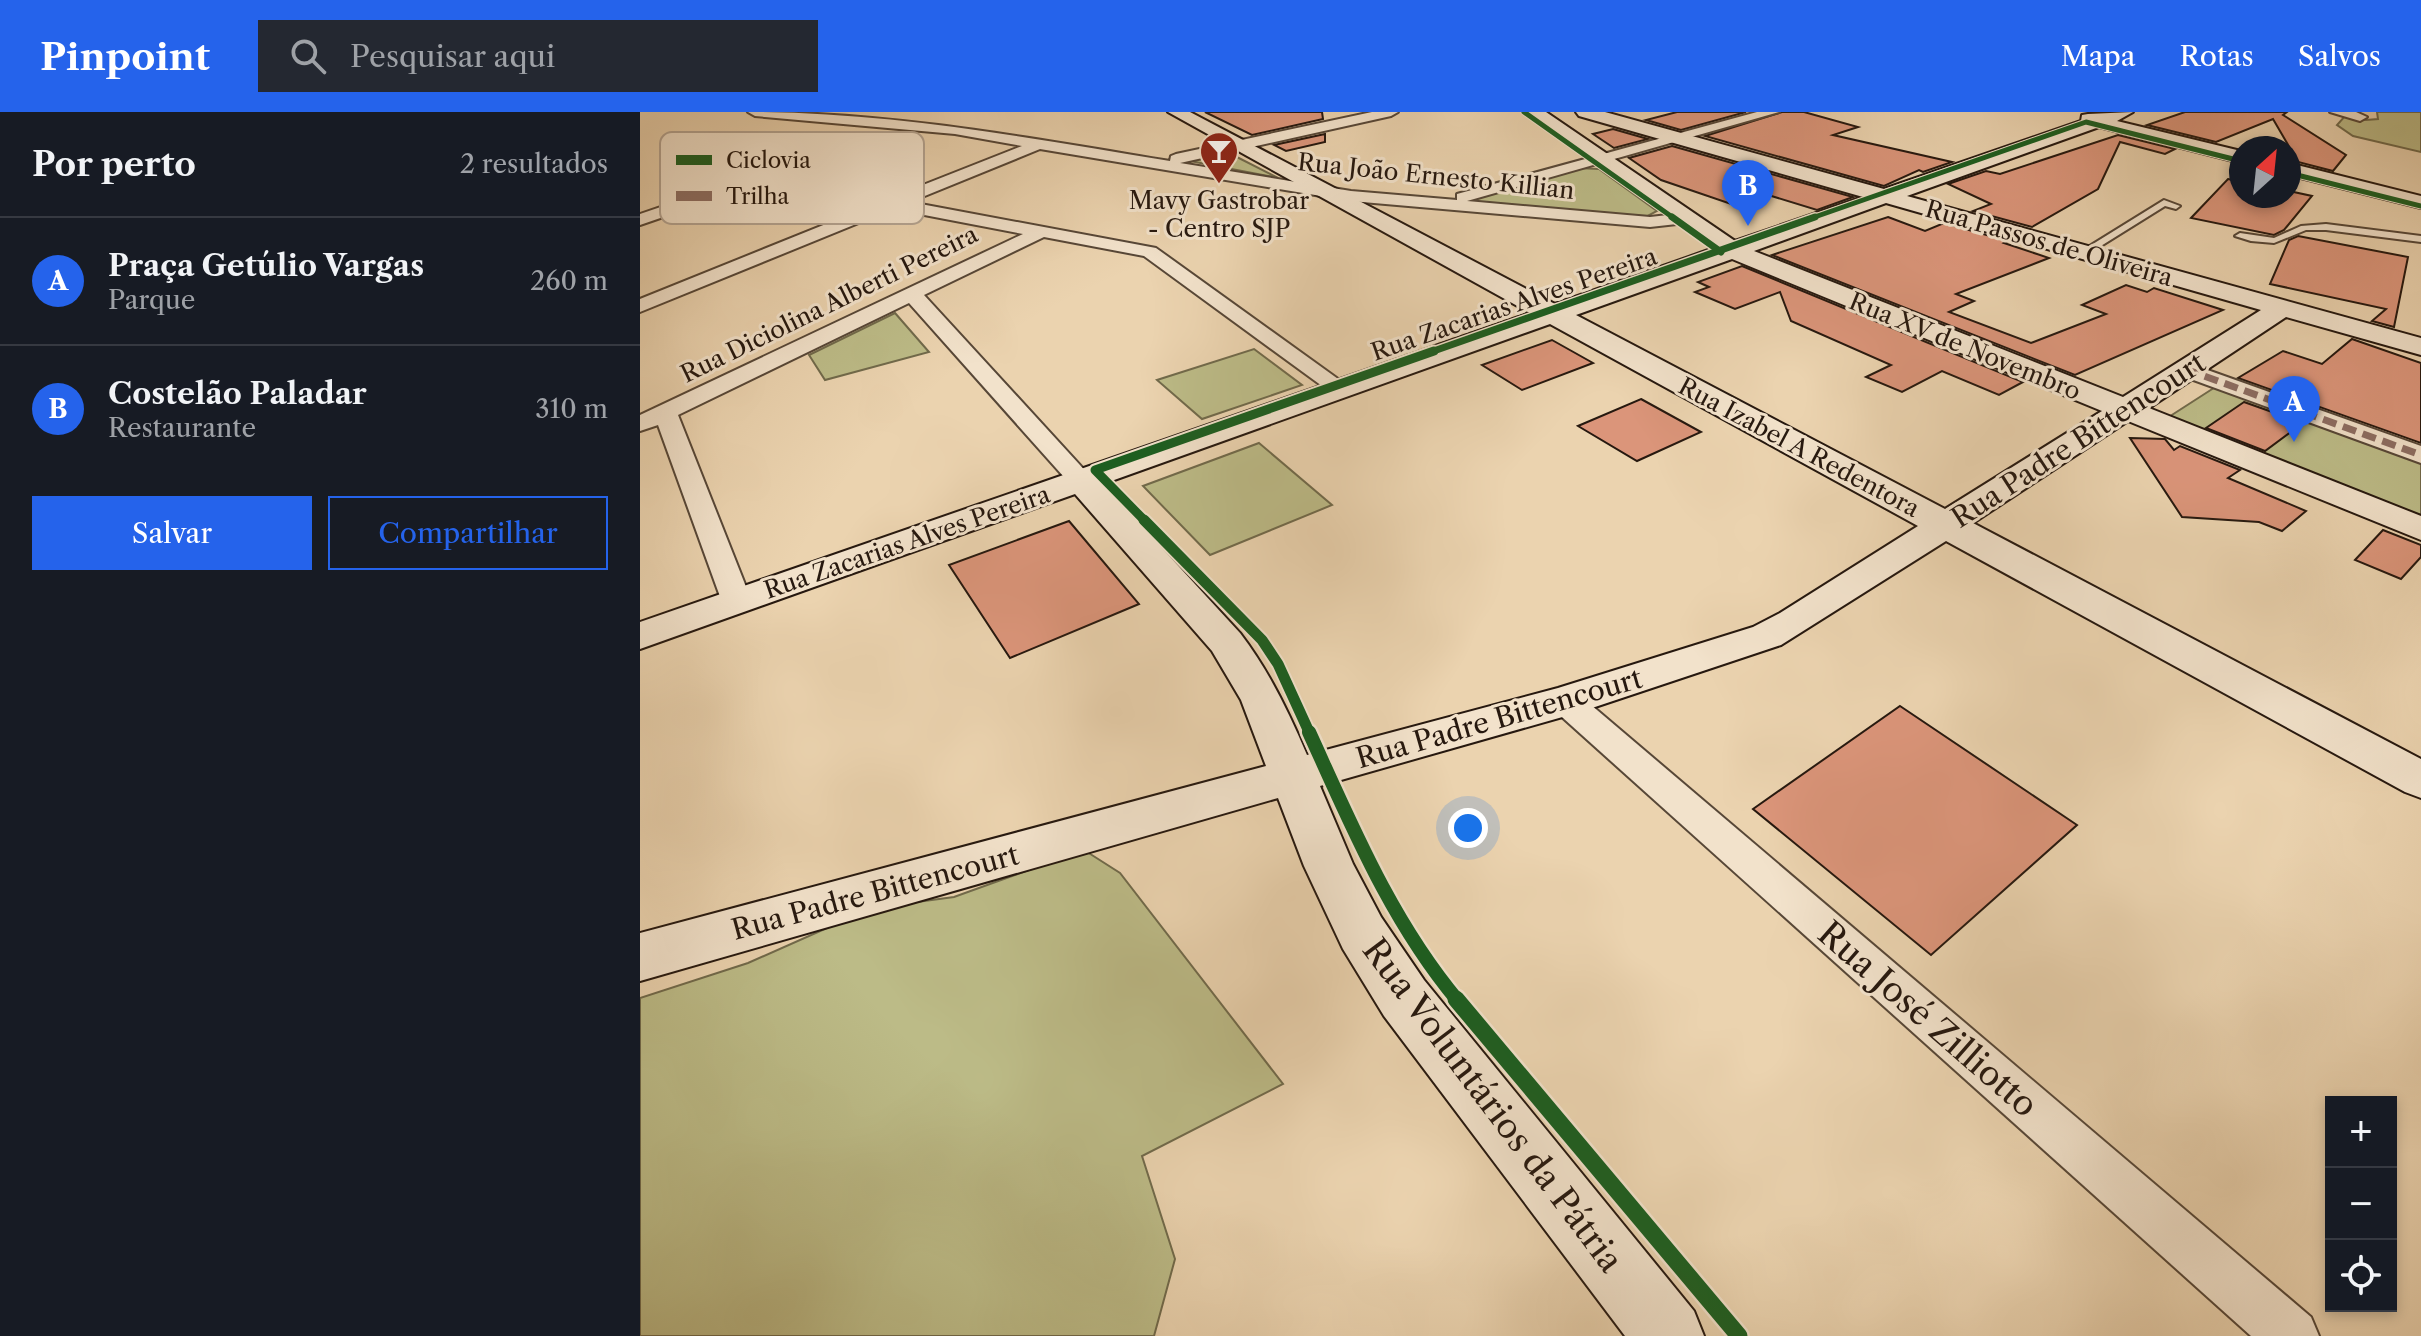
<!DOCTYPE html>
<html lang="pt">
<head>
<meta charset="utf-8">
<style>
	:root { --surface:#171b24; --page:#242831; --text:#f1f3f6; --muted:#9ea1a6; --line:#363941; --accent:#2563eb }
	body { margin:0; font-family:"Libre Caslon Text",serif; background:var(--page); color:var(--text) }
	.controls { position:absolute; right:24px; bottom:24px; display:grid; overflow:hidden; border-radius:0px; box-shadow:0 4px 12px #0003 }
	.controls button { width:72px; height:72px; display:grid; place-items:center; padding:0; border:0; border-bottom:2px solid var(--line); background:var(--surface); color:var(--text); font:40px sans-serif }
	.compass { position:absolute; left:1589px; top:24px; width:72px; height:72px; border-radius:50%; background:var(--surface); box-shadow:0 4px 12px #0003; rotate:27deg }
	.you { position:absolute; left:828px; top:716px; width:28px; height:28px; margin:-20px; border:6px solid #fff; border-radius:50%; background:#1a73e8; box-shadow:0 0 0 12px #1a73e833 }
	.badge { display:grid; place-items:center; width:52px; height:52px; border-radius:50%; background:var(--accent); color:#fff; font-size:26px; font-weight:700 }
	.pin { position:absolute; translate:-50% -66px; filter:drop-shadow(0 2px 4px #0008) }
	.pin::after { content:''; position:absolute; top:42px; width:28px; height:24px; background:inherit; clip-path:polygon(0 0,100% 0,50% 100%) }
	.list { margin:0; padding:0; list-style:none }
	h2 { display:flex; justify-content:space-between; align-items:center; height:104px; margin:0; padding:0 32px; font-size:34px }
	h2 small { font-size:26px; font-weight:400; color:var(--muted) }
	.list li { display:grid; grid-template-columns:52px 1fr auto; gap:24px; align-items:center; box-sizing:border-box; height:128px; padding:0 32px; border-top:2px solid var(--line) }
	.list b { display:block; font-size:30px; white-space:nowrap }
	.list p { margin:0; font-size:26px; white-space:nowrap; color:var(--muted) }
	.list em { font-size:26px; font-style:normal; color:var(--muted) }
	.actions { display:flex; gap:16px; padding:24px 32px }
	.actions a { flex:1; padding:18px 0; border:2px solid var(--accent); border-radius:0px; text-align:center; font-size:28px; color:var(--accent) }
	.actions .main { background:var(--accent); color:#fff }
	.icon { flex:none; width:44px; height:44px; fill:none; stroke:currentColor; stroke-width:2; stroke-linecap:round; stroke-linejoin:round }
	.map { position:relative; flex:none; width:1781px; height:1224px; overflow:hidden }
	header { display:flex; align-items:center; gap:48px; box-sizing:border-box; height:112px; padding:0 40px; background:var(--accent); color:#fff }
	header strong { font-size:38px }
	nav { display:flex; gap:44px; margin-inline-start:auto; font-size:28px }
	.search { width:560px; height:72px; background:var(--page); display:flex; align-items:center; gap:20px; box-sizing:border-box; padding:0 28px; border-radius:0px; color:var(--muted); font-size:30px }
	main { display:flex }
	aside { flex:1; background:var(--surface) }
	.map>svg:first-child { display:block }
	.green { fill:#bcbb87; stroke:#716a4b; stroke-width:2 }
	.building { fill:#db957a; stroke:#26180f; stroke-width:2 }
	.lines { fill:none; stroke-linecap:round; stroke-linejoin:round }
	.lane-casing { stroke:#574737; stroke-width:4 }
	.street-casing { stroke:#574737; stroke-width:4 }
	.secondary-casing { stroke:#26180f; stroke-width:4 }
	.lane { fill:#f2e2cb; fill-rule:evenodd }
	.street { fill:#f2e2cb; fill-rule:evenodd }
	.secondary { fill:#f2e2cb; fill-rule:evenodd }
	.quiet { stroke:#8d6e63; stroke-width:7; stroke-dasharray:14 7; stroke-linecap:butt }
	.cycleway-far5-casing { stroke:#f2e2cb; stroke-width:7 }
	.cycleway-far4-casing { stroke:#f2e2cb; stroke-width:10 }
	.cycleway-far3-casing { stroke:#f2e2cb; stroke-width:13 }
	.cycleway-far2-casing { stroke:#f2e2cb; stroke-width:15 }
	.cycleway-far1-casing { stroke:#f2e2cb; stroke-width:19 }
	.cycleway-casing { stroke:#f2e2cb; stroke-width:22 }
	.cycleway-far5 { stroke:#1b5e20; stroke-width:5 }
	.cycleway-far4 { stroke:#1b5e20; stroke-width:7 }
	.cycleway-far3 { stroke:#1b5e20; stroke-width:9 }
	.cycleway-far2 { stroke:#1b5e20; stroke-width:11 }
	.cycleway-far1 { stroke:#1b5e20; stroke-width:14 }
	.cycleway { stroke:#1b5e20; stroke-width:17 }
	.labels { text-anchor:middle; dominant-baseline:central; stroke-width:6; stroke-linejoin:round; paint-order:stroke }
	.far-street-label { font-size:24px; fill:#26180f; stroke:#f2e2cb }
	.far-poi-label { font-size:24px; fill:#26180f; stroke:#f2e2cb }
	.street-label { font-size:28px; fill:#26180f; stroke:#f2e2cb }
	.near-street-label { font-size:34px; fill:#26180f; stroke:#f2e2cb }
	.key { fill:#f2e2cb; stroke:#b5a593; stroke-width:2 }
	.key-label { font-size:22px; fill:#26180f }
</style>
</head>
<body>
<header>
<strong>Pinpoint</strong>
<div class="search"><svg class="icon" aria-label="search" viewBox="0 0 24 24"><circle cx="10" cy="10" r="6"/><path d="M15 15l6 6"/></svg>Pesquisar aqui</div>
<nav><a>Mapa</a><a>Rotas</a><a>Salvos</a></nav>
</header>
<main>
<aside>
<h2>Por perto<small>2 resultados</small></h2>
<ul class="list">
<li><span class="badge">A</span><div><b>Praça Getúlio Vargas</b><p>Parque</p></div><em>260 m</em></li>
<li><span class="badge">B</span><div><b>Costelão Paladar</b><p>Restaurante</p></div><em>310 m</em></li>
</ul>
<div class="actions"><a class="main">Salvar</a><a>Compartilhar</a></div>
</aside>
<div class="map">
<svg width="1781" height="1224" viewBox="0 0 1781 1224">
	<rect width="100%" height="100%" fill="#ebd3af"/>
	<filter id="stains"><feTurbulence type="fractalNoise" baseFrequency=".0025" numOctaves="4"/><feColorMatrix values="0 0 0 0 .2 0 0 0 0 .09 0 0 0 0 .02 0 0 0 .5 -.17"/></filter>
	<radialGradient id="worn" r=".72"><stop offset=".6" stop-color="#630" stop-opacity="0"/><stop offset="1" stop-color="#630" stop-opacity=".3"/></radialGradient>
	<g class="green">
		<polygon points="1737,0 1781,0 1781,40 1713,24 1697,13 1705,4 1726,8 1738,7"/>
		<polygon points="587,40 638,66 550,49"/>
		<polygon points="937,56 959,57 1017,99 1004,106 818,91"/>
		<polygon points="255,201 289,240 185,268 169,243"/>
		<polygon points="614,237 662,273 562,307 517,268"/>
		<polygon points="1580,272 1781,345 1781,413 1521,310"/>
		<polygon points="619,331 692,393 570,443 503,374"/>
		<polygon points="444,738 480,761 643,972 502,1044 535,1147 514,1224 0,1224 0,886 108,851 232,796 314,785"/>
	</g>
	<g class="building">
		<polygon points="565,0 682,0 683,7 612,23"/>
		<polygon points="1037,0 1106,0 1041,18 1006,8"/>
		<polygon points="1142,0 1164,0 1218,15 1193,23 1312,50 1283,60 1279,58 1244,74 1065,24"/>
		<polygon points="1545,0 1647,0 1643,3 1706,43 1693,59 1658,50 1633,7 1576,30 1507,13"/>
		<polygon points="973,17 1008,27 974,36 953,22"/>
		<polygon points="685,22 685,30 646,39 634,33"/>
		<polygon points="1478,23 1535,37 1525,42 1480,30 1458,77 1392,115 1333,99 1351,92 1308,72 1346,59 1360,62"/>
		<polygon points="1032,34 1213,85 1177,98 1125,82 1094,93 1021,68 989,46"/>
		<polygon points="1588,67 1601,70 1601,84 1649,84 1649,79 1672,84 1644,118 1634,123 1551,106"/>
		<polygon points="1248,105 1285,119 1304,111 1368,129 1364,131 1409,146 1316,182 1334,189 1309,200 1391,231 1466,202 1442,193 1486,173 1507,180 1514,176 1583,198 1435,263 1132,143"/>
		<polygon points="1658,124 1768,145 1754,215 1732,209 1746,197 1630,172 1649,128"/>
		<polygon points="1102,154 1383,270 1359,283 1302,259 1262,280 1226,265 1251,253 1151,209 1140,180 1095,197 1055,180 1069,175 1058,170"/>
		<polygon points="1712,227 1781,251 1781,331 1598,266 1643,239 1682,252"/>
		<polygon points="912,228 953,251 882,278 842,253"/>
		<polygon points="1001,287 1061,320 997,349 938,314"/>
		<polygon points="1604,290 1663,311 1625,339 1566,316"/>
		<polygon points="1490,326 1525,327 1534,338 1540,334 1600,358 1588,366 1666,399 1642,419 1619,410 1542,405"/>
		<polygon points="429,409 499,492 370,546 309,453"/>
		<polygon points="1743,418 1781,433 1781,445 1761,467 1715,448"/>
		<polygon points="1260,594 1437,713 1291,843 1113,697"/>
	</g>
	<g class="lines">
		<defs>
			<g id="lane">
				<polygon points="1524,88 1540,94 1536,97 1525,94 1448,142 1440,140"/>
				<polygon points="1686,112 1781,124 1781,130 1686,118 1666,118 1634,131 1611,129 1595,124 1600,121 1634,126 1661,114"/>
			</g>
			<g id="street">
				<path d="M108 0C250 0 390 26 530 49L531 44 536 42 732 0H758L751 4 540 51 711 79 817 88V82L1117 0H1139L827 89 1010 105 1046 101 1055 106 1046 111 1010 115 711 89 400 37 270 90 516 136 712 277 709 282H693L504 144 404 125 284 183 450 364 454 369 450 374H432L269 191 38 303 112 490 108 497 97 499 86 497 82 490 18 313 0 319V303L383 122 253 97 0 200V187L233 93 119 72 0 113V102L100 68 65 61V55L250 86 382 34 315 22 115 4Z"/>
				<polygon points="1690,0 1716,0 1727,5 1720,9"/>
				<polygon points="1545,250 1781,334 1781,351 1537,262 1534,257 1537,252"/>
				<polygon points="925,577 937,581 1671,1205 1679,1224 1611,1224 913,597 908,589 913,581"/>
			</g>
			<g id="secondary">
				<path d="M528 0H550L915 192 1074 136 885 0H906L1095 129 1223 85 939 4 936 0H965L1244 77 1441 9 1442 3 1448 2 1493 0 1477 9 1601 39V51L1459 15 1267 84 1781 226V243L1646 205 1509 296 1781 404V428L1488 309 1333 411 1781 647V686L1765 680 1306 429 1141 533 940 600 680 674 713 752 741 805 784 868 1054 1199 1064 1224H985L744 904 703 837 664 754 638 686 0 869V821L626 654 601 588 572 539 435 382 0 537V510L890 201ZM1246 91 1621 198 1483 285 1114 139ZM1092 147 1462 299 1305 397 936 203ZM910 212 1278 414 1140 501 1113 515 918 576 667 643C648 599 629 559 600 521L463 372Z"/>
				<polygon points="1649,51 1781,84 1781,96 1649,63"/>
			</g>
		</defs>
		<use href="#lane" class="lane-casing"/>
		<use href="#street" class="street-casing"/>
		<use href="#secondary" class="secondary-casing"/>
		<use href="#lane" class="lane"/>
		<use href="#street" class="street"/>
		<use href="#secondary" class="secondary"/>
		<polyline class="quiet" points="1545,257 1781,343"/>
		<defs>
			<g id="cycleway-far5">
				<polyline points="884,0 1035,107"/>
				<polyline points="1649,61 1781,94"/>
				<polyline points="1169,107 1446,10 1601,49"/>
			</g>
			<g id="cycleway-far4">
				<polyline points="1032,105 1081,140"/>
				<polyline points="788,241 1175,105"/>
			</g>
			<polyline id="cycleway-far3" points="506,410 455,358 794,239"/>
			<polyline id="cycleway-far2" points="504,408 622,528 638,552 670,622"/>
			<path id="cycleway-far1" d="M669 620C712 714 751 809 818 889"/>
			<polyline id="cycleway" points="816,887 1099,1224"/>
		</defs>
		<use href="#cycleway-far5" class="cycleway-far5-casing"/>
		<use href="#cycleway-far4" class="cycleway-far4-casing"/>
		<use href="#cycleway-far3" class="cycleway-far3-casing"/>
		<use href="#cycleway-far2" class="cycleway-far2-casing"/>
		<use href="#cycleway-far1" class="cycleway-far1-casing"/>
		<use href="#cycleway" class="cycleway-casing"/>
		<use href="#cycleway-far5" class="cycleway-far5"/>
		<use href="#cycleway-far4" class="cycleway-far4"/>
		<use href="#cycleway-far3" class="cycleway-far3"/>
		<use href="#cycleway-far2" class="cycleway-far2"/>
		<use href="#cycleway-far1" class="cycleway-far1"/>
		<use href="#cycleway" class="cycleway"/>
	</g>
	<defs>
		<symbol id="bar-pin" viewBox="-11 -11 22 30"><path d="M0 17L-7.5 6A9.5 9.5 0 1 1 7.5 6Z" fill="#8f2418" stroke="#f2e2cb"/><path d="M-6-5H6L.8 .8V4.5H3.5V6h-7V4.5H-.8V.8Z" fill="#fff"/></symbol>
	</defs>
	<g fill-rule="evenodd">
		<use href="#bar-pin" x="557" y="17" width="44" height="60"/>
	</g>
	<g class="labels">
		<g class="far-street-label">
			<text transform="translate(796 64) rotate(6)">Rua João Ernesto Killian</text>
			<text transform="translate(1409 131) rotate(16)">Rua Passos de Oliveira</text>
			<text transform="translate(189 192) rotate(-26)">Rua Diciolina Alberti Pereira</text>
			<text transform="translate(874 192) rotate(-19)">Rua Zacarias Alves Pereira</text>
			<text transform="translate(1325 234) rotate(22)">Rua XV de Novembro</text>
			<text transform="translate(1159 335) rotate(28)">Rua Izabel A Redentora</text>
			<text transform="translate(267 430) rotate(-19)">Rua Zacarias Alves Pereira</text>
		</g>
		<g class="far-poi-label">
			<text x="579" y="88">Mavy Gastrobar<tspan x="579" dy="28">- Centro SJP</tspan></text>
		</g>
		<g class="street-label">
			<text transform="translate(1438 328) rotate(-33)">Rua Padre Bittencourt</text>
			<text transform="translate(859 606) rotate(-16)">Rua Padre Bittencourt</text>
			<text transform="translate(235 780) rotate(-15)">Rua Padre Bittencourt</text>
		</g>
		<g class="near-street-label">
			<text transform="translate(1288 907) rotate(41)">Rua José Zilliotto</text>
			<text transform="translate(853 993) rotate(53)">Rua Voluntários da Pátria</text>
		</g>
	</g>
	<rect x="20" y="20" width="264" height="92" rx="12" class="key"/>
	<rect x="36" y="43" width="36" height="10" fill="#1b5e20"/>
	<rect x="36" y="79" width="36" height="10" fill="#8d6e63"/>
	<g class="key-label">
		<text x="86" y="56">Ciclovia</text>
		<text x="86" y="92">Trilha</text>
	</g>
	<rect width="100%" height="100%" filter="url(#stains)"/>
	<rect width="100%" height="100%" fill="url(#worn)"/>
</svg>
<div class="controls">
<button>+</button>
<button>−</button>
<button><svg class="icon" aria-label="locate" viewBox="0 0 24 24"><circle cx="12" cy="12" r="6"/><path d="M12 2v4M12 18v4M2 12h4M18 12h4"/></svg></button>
</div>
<svg class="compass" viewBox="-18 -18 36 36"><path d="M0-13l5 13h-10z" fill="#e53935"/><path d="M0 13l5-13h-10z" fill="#9ea1a6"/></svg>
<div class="you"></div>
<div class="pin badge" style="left:1654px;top:330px">A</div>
<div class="pin badge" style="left:1108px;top:114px">B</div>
</div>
</main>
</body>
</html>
